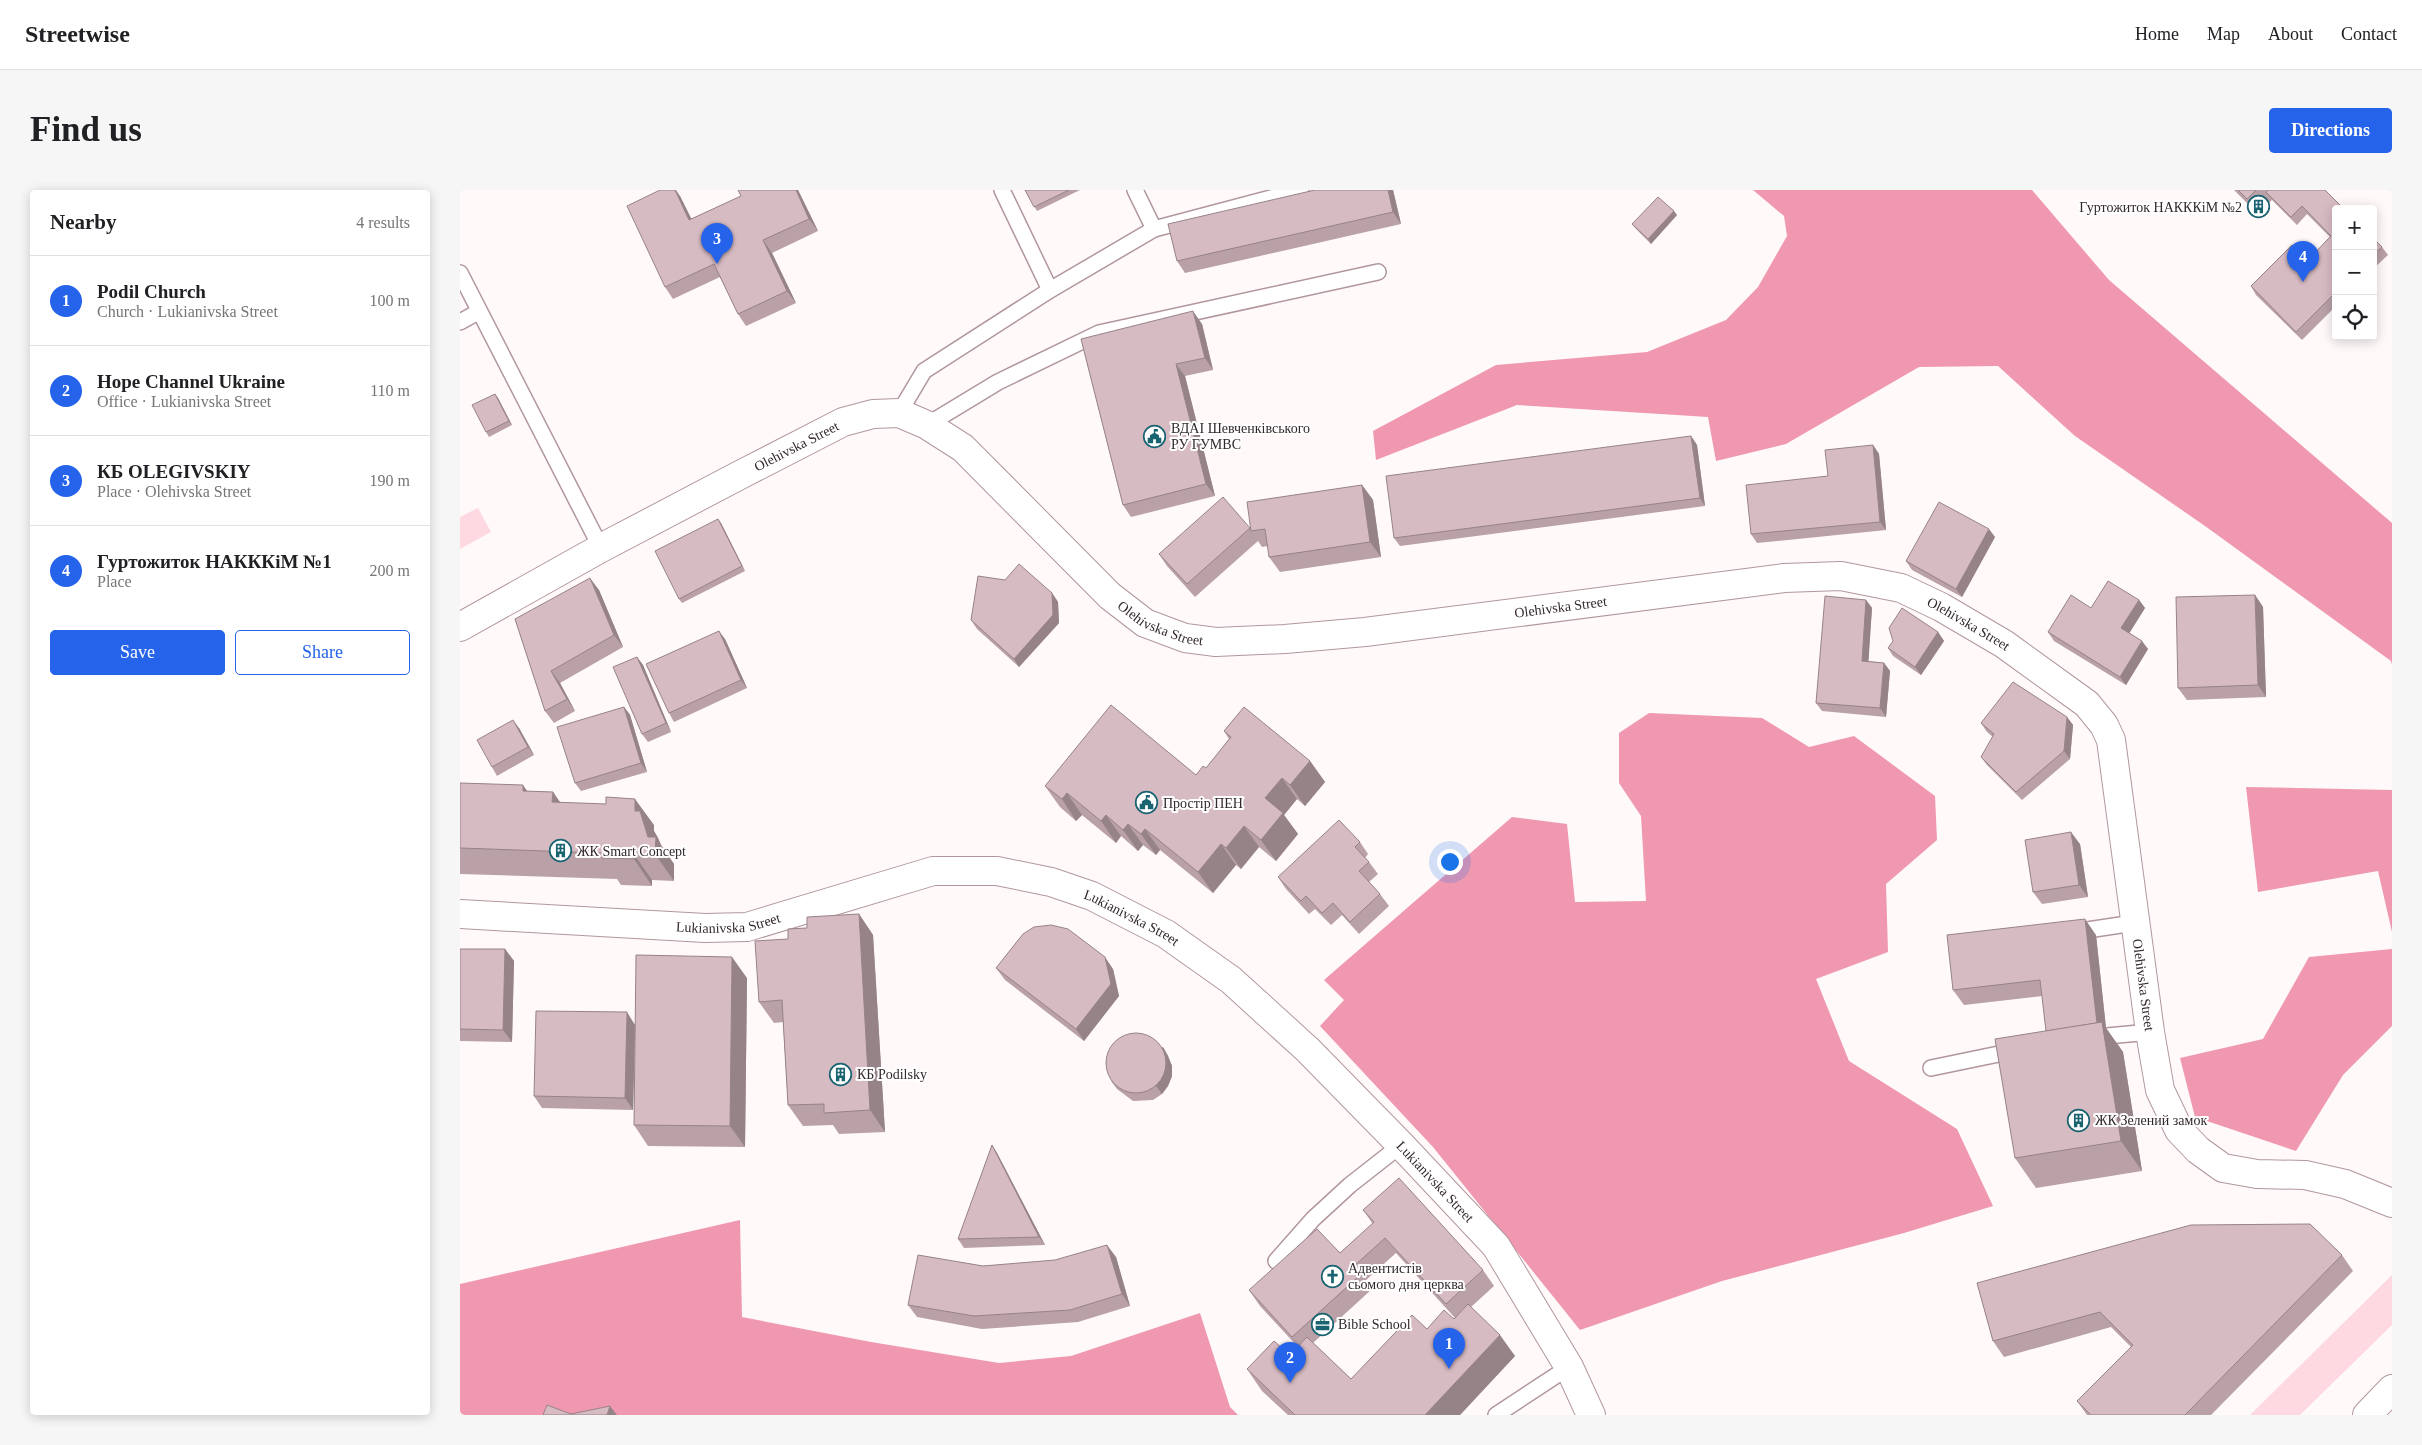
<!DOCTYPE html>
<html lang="en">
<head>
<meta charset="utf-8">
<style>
	:root { --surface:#fff; --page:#f6f6f6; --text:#202124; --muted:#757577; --line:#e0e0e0; --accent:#2563eb }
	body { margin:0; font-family:Georgia,serif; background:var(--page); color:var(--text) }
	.controls { position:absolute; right:15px; top:15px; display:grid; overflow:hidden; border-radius:5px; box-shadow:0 2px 12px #0003 }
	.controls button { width:45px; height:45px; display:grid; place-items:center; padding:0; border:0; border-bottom:1px solid var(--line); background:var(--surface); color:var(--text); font:25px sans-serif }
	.you { position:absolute; left:989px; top:671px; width:18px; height:18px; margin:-12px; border:4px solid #fff; border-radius:50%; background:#1a73e8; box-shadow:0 0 0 8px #1a73e833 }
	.badge { display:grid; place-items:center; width:32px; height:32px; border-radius:50%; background:var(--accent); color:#fff; font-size:16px; font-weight:700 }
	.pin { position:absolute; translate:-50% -41px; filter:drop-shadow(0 1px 2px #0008) }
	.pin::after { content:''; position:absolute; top:26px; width:18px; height:15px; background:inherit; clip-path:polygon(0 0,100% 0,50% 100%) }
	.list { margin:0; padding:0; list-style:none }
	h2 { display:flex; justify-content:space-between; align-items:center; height:65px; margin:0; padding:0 20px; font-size:21px }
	h2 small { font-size:16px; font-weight:400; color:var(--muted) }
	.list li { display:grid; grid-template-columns:32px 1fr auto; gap:15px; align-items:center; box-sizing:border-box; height:90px; padding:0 20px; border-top:1px solid var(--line) }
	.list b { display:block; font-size:19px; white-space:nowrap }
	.list p { margin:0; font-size:16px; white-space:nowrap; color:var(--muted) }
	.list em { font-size:16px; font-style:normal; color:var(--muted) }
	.actions { display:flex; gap:10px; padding:15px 20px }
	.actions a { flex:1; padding:11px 0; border:1px solid var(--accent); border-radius:5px; text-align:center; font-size:18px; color:var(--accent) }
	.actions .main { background:var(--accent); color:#fff }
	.icon { flex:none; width:28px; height:28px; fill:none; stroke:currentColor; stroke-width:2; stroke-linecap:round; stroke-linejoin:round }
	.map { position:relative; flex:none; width:1932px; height:1225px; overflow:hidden; border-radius:5px }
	header { display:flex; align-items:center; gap:30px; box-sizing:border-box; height:70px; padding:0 25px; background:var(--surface); border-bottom:1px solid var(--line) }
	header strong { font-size:24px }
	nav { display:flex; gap:28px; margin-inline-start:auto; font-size:18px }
	.intro { display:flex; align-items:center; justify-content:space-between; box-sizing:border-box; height:120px; padding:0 30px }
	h1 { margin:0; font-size:35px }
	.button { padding:12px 22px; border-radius:5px; background:var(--accent); color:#fff; font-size:18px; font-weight:700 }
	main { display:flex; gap:30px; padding:0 30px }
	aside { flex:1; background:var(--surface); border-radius:5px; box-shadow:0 2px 12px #0003 }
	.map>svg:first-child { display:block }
	.green { fill:#fed9e2 }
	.forest { fill:#f098b0 }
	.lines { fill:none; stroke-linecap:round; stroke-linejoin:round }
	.service-casing { stroke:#b1979d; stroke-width:18 }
	.minor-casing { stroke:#b1979d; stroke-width:30 }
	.secondary-casing { stroke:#b1979d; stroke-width:30 }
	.service { stroke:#fff; stroke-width:15 }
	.minor { stroke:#fff; stroke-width:28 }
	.secondary { stroke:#fff; stroke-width:28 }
	.wall { fill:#b9a1a7; fill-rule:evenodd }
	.shaded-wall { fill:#968388 }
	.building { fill:#d7bbc2; stroke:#968388 }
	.labels { text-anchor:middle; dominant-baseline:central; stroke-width:4; stroke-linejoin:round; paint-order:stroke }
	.poi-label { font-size:14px; fill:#33282b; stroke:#fff; text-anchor:start }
	.street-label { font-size:14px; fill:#33282b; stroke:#fff }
</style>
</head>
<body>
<header>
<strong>Streetwise</strong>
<nav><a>Home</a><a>Map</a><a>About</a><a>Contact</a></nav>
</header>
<div class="intro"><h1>Find us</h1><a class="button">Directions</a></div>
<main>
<aside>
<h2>Nearby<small>4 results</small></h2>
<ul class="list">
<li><span class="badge">1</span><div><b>Podil Church</b><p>Church · Lukianivska Street</p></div><em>100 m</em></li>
<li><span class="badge">2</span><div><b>Hope Channel Ukraine</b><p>Office · Lukianivska Street</p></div><em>110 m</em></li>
<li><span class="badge">3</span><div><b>КБ OLEGIVSKIY</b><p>Place · Olehivska Street</p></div><em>190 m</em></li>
<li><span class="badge">4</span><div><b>Гуртожиток НАКККіМ №1</b><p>Place</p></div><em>200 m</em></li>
</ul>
<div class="actions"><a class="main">Save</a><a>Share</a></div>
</aside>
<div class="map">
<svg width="1932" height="1225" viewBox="0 0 1932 1225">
	<rect width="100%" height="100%" fill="#fff9fa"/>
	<g class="green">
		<polygon points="18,318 31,342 0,359 0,327"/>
		<polygon points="1932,1085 1932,1135 1840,1225 1790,1225"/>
	</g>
	<g class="forest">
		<polygon points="1293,0 1572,0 1649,90 1932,333 1932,475 1931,471 1745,336 1615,246 1538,176 1459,177 1326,254 1256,271 1248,227 1057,215 916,270 913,241 1036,175 1187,162 1266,130 1298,97 1327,46 1324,26"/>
		<polygon points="1189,523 1302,528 1349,557 1394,546 1475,606 1477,650 1426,694 1428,762 1356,789 1389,871 1497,939 1533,1016 1444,1043 1262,1091 1120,1140 973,957 860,836 884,810 864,790 1052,627 1107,634 1115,712 1186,711 1181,626 1159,593 1159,543"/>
		<polygon points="1786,597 1932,600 1932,742 1918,681 1798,702"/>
		<polygon points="1932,759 1932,836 1883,885 1836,961 1735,927 1720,868 1803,849 1849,767"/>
		<polygon points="280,1030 282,1127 411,1152 539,1173 611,1166 740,1123 770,1217 778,1225 0,1225 0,1094"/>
	</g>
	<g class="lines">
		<defs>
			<g id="service">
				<polyline points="542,0 590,100"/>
				<polyline points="675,0 694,39"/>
				<polyline points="0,83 141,358"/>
				<polyline points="0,132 18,122"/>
				<polyline points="439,223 464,181 590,100 694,39 841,0"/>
				<polyline points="467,235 538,192 639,143 918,82"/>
				<polyline points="1614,742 1674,733"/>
				<polyline points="1647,846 1690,842"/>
				<polyline points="1471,878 1558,860"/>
				<polyline points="816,1071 853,1029 890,995 941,955"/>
				<polyline points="1036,1225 1109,1177"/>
			</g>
			<g id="minor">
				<path id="s1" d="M0 437 141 358 278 286 383 232 413 224 439 223 467 235 503 258 650 406 685 433 725 448 756 452 825 449 905 442 1324 388 1381 386 1441 398 1481 417 1544 454 1627 514 1644 535 1651 550 1690 842 1700 900 1719 940 1738 960 1763 978 1797 984 1845 985 1885 994 1932 1013"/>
				<path id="s2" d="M0 724 245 738 287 737 473 681H537L591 692 632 706 706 744 771 790 848 860 941 955 1036 1056 1109 1177 1131 1225"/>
			</g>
			<polyline id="secondary" points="1907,1225 1932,1199"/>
		</defs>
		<use href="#service" class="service-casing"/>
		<use href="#minor" class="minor-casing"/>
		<use href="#secondary" class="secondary-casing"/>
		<use href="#service" class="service"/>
		<use href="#minor" class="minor"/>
		<use href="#secondary" class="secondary"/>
	</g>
	<g class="wall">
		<polygon points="278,0 338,0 358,41 312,63 336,113 286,136 278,124 260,87 213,109 205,97 220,6 231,29 281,6"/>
		<polygon points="565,0 620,0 577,21"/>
		<polygon points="933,0 941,34 725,83 717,71"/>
		<polygon points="1774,0 1865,0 1876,19 1876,116 1842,150 1796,105 1791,96 1847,71 1870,47 1847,24 1837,35 1812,10 1798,24"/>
		<polygon points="1217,25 1191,54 1175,38 1172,34"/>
		<polygon points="1913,48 1922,57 1928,65 1913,79"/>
		<polygon points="742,134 753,180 725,186 755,306 671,327 663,315 621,149"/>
		<polygon points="35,204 38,208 52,235 29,247 26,242"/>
		<polygon points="1231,246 1237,255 1245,316 940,356 934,348"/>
		<polygon points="1413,255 1419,264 1426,340 1297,353 1291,344 1368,286"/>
		<polygon points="902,295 913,310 921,367 820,382 809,367 808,356 802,357 798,351 735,407 707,376 699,364 790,338"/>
		<polygon points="261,333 285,381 222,413 219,409"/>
		<polygon points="1535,347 1502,407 1452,380 1446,371"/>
		<polygon points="139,400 163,457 100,493 115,521 94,533 85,521 55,429"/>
		<polygon points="592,403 598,412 599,433 559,477 517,439 511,430"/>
		<polygon points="1795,405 1803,417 1806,507 1727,510 1718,498"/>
		<polygon points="1406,410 1412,418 1408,471 1424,473 1430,481 1426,527 1362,521 1356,513"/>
		<polygon points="1679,410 1685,418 1669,443 1688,459 1666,495 1594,451 1588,442 1631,418"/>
		<polygon points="1478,442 1484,451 1461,485 1433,466 1428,458"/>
		<polygon points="265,449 287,498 214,532 209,523"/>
		<polygon points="177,467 183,475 211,542 188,552 182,544"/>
		<polygon points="164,517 170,525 187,582 121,601 115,593"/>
		<polygon points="1607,527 1613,535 1610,569 1562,610 1527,575 1521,567 1533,547 1527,542 1521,533"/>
		<polygon points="59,538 74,565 37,586 32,577"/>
		<polygon points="764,541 850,571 865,592 845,616 837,609 824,625 838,644 816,671 799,657 781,679 776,675 753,703 700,660 696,665 683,655 678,661 661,646 656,653 622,625 616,631 600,617 585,596 736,585 746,578 769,549"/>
		<polygon points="0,593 67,601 93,602 100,613 194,635 194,641 198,648 201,655 214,674 214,691 192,690 192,696 161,695 157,689 0,684"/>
		<polygon points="900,652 908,664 905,668 909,672 918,684 909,692 920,704 929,716 899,744 882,725 871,735 855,719 849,724 826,699 818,687"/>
		<polygon points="1620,654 1628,707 1582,714 1573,702"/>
		<polygon points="399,724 413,745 425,942 379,944 373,935 343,936 328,915 323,832 314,833 299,812 328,749 347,738"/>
		<polygon points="1636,745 1646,838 1663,862 1682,981 1576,998 1555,968 1586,841 1582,806 1504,815 1493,800"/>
		<polygon points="0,759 45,759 54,771 52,852 0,851"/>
		<polygon points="536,778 653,779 659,806 624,851 545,790"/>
		<polygon points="287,788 285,957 188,956 174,935 175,846 173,920 82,918 74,906 175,834"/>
		<polygon points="703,857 708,866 712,876 712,886 708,896 702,904 693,910 673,911 657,899 651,891"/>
		<polygon points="532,955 537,963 585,1055 504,1058 498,1049"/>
		<path d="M903 1020 1023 1080 1034 1096 1011 1117 1055 1166 1000 1225H828L802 1201 787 1179 830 1165 838 1157 800 1116 789 1100 880 1063 913 1034ZM936 1063 995 1128 967 1139 891 1189 853 1153 911 1100 905 1091Z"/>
		<polygon points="1882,1065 1893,1081 1751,1225 1627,1225 1617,1211 1671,1157 1651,1137 1544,1167 1533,1151 1517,1093"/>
		<polygon points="656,1067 670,1116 618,1132 522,1139 457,1127 448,1115 523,1076"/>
	</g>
	<g class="shaded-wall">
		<polygon points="215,0 216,0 220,6 238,42 229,30"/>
		<polygon points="336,0 338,0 358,41 349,29"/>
		<polygon points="928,0 933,0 941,34 933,22"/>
		<polygon points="1214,21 1217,25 1191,54 1188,49"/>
		<polygon points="303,50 312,63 336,113 327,101"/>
		<polygon points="733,121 742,134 753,180 745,168"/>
		<polygon points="716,174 725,186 755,306 746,294"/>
		<polygon points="35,204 38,208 52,235 49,231"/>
		<polygon points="1231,246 1237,255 1245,316 1240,308"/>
		<polygon points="1413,255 1419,264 1426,340 1420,332"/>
		<polygon points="902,295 913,310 921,367 910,352"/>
		<polygon points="258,329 261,333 285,381 282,376"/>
		<polygon points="1529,339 1535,347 1502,407 1496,399"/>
		<polygon points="130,388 139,400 163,457 154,445"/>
		<polygon points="592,403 598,412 599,433 559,477 554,469"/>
		<polygon points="1795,405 1803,417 1806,507 1798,495"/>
		<polygon points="1406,410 1412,418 1408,479 1402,471"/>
		<polygon points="1679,410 1685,418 1667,447 1661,438"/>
		<polygon points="259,441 265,449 287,498 281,490"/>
		<polygon points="1478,442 1484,451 1461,485 1455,477"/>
		<polygon points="1682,451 1688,459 1666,495 1660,487"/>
		<polygon points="177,467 183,475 211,542 206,533"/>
		<polygon points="1424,473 1430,481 1426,527 1420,518"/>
		<polygon points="91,481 100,493 115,521 107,509"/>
		<polygon points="164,517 170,525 187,582 181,573"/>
		<polygon points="1607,527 1613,535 1610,569 1604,561"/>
		<polygon points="53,530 59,538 74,565 68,557"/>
		<polygon points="850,571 865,592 845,616 830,595"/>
		<polygon points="822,588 837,609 824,625 838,644 816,671 801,650 805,608"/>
		<polygon points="63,595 82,622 63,601"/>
		<polygon points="93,602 112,629 92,612"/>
		<polygon points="607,603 622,625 616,631 602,609"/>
		<polygon points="175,609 194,635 194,641 198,648 201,655 214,674 214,691 195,664 175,621"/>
		<polygon points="646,625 661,646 656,653 641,631"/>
		<polygon points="668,634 683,655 678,661 663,640"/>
		<polygon points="784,636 799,657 781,679 766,658"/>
		<polygon points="685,639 700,660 696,665 681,644"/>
		<polygon points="1611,642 1620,654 1628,707 1619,695"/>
		<polygon points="761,654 776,675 753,703 738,682"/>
		<polygon points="174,664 192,690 192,696 174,669"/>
		<polygon points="399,724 413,745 425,942 410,920"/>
		<polygon points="1625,729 1636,745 1646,838 1663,862 1682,981 1661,951 1638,847"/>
		<polygon points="45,759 54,771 52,852 43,840"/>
		<polygon points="272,767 287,788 285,957 270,936"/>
		<polygon points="645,767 653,779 659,806 624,851 616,839"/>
		<polygon points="167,822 175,835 173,920 165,908"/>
		<polygon points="703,857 708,866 712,876 712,886 708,896 702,904 696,896"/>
		<polygon points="532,955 537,963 585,1055 579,1047"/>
		<polygon points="647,1055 656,1067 670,1116 662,1104"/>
		<polygon points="1040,1145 1055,1166 1000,1225 965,1225"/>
		<polygon points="150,1216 157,1225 147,1225"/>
	</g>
	<g class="building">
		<polygon points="200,0 215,0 229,30 281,6 278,0 336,0 349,29 303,50 327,101 278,124 254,74 205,97 167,16"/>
		<polygon points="565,0 609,0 574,17"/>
		<polygon points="855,0 928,0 933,22 717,71 708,34"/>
		<polygon points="1778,0 1796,0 1787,9"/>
		<polygon points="1808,0 1865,0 1884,19 1876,19 1876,102 1836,142 1791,96 1832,55 1847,71 1871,46 1842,16 1831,27 1806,2"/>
		<polygon points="1198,7 1214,21 1188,49 1172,34"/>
		<polygon points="1913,48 1922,57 1913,65"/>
		<polygon points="733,121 745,168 716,174 746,294 663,315 621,149"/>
		<polygon points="35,204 49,231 26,242 12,215"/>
		<polygon points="1231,246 1240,308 934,348 926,286"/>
		<polygon points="1413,255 1420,332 1291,344 1286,295 1368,286 1365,260"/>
		<polygon points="902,295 910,352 809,367 805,339 791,341 787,312"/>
		<polygon points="763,307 790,338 727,394 699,364"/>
		<polygon points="1479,312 1529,339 1496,399 1446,371"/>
		<polygon points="258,329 282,376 219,409 195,361"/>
		<polygon points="559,374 592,403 593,425 554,469 511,430 518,386 545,390"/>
		<polygon points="130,388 154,445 91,481 107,509 85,521 55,429"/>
		<polygon points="1648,391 1679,410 1661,438 1682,451 1660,487 1588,442 1611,405 1631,418"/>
		<polygon points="1795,405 1798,495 1718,498 1716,407"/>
		<polygon points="1365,406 1406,410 1402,471 1424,473 1420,518 1356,513"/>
		<polygon points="1442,418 1478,442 1455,477 1428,458 1433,451 1429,438"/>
		<polygon points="259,441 281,490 209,523 186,474"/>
		<polygon points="177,467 206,533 182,544 153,477"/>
		<polygon points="1553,492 1607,527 1604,561 1556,602 1521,567 1534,544 1521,533"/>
		<polygon points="651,515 736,585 743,576 746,578 771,547 764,541 784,517 850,571 830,595 822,588 805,608 823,623 801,650 784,636 766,658 761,654 738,682 685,639 681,644 668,634 663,640 646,625 641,631 607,603 602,609 585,596"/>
		<polygon points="164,517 181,573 115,593 97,537"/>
		<polygon points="53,530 68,557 32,577 17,550"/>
		<polygon points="0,593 63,595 63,601 93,602 92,612 146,614 146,607 175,609 175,621 180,621 188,647 196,647 195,664 174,664 174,669 142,668 142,663 0,658"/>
		<polygon points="879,630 900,652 895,657 909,672 899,681 920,704 890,732 873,713 862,723 846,706 841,711 818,687"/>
		<polygon points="1611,642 1619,695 1573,702 1565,650"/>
		<polygon points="399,724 410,920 364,923 364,914 328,915 322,810 299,812 295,751 328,749 328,739 347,738 347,727"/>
		<polygon points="1625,729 1637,833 1586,841 1580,790 1493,800 1487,745"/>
		<polygon points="591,735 608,739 645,767 651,794 616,839 536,778 563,744 574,737"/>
		<polygon points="0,759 45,759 43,840 0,839"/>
		<polygon points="176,765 272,767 270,936 174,935"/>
		<polygon points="76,821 167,822 165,908 74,906"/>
		<polygon points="1642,832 1661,951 1555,968 1535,849"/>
		<circle cx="676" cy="873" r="30"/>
		<polygon points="532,955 579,1047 498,1049"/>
		<polygon points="939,988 1023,1080 986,1114 925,1048 893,1077 900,1085 832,1147 789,1100 857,1039 880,1063 914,1032 903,1020"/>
		<polygon points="1850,1034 1882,1065 1725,1225 1631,1225 1617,1211 1673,1155 1640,1122 1533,1151 1517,1093 1731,1035"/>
		<polygon points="647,1055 662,1104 610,1120 514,1126 448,1115 458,1065 523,1076 595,1070"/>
		<polygon points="1008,1114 1040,1145 965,1225 835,1225 787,1179 814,1151 830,1165 847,1147 891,1189 952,1125 967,1139 984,1120 994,1129"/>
		<polygon points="87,1215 111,1224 150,1216 147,1225 83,1225"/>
	</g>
	<defs>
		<symbol id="building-ring" viewBox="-11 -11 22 22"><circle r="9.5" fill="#fff" stroke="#1a6471" stroke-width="1.5"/><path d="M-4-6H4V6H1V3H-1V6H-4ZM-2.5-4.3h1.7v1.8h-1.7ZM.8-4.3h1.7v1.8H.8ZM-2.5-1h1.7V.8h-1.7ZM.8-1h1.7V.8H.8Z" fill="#1a6471"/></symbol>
		<symbol id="civic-ring" viewBox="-11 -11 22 22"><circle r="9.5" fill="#fff" stroke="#1a6471" stroke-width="1.5"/><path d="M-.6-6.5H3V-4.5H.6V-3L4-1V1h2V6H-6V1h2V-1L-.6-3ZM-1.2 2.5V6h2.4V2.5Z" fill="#1a6471"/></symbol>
		<symbol id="church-ring" viewBox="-11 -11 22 22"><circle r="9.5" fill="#fff" stroke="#1a6471" stroke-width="1.5"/><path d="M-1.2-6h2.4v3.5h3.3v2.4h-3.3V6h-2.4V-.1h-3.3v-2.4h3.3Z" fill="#1a6471"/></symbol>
		<symbol id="office-ring" viewBox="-11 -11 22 22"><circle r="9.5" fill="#fff" stroke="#1a6471" stroke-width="1.5"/><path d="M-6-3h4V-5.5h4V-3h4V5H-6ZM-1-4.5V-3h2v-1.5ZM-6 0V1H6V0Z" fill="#1a6471"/></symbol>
	</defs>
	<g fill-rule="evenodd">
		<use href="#building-ring" x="1786" y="4" width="25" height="25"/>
		<use href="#civic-ring" x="682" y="234" width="25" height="25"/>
		<use href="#civic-ring" x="674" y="600" width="25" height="25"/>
		<use href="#building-ring" x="88" y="648" width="25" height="25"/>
		<use href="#building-ring" x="368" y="872" width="25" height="25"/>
		<use href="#building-ring" x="1606" y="918" width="25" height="25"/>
		<use href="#church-ring" x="860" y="1074" width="25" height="25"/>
		<use href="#office-ring" x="850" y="1122" width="25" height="25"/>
	</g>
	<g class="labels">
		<g class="poi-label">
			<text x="1782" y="17" text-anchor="end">Гуртожиток НАКККіМ №2</text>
			<text x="711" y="238">ВДАІ Шевченківського<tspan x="711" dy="16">РУ ГУМВС</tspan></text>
			<text x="703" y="613">Простір ПЕН</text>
			<text x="117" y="661">ЖК Smart Concept</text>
			<text x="397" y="884">КБ Podilsky</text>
			<text x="1635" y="930">ЖК Зелений замок</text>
			<text x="888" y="1078">Адвентистів<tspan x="888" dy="16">сьомого дня церква</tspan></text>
			<text x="878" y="1134">Bible School</text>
		</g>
		<g class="street-label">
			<text stroke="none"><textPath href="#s1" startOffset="382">Olehivska Street</textPath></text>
			<text stroke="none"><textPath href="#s1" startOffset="1238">Olehivska Street</textPath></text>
			<text stroke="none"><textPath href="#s1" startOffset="832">Olehivska Street</textPath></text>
			<text stroke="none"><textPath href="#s1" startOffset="1658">Olehivska Street</textPath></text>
			<text stroke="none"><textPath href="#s2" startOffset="689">Lukianivska Street</textPath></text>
			<text stroke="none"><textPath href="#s2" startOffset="269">Lukianivska Street</textPath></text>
			<text stroke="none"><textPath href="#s1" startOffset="2092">Olehivska Street</textPath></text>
			<text stroke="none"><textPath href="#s2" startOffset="1094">Lukianivska Street</textPath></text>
		</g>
	</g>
</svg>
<div class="controls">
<button>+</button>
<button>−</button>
<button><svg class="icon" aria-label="locate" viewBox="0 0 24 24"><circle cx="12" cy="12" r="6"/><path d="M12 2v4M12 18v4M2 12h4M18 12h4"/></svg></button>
</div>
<div class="you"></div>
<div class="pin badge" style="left:989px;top:1179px">1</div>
<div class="pin badge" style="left:830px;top:1193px">2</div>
<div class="pin badge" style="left:257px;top:74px">3</div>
<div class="pin badge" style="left:1843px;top:92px">4</div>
</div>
</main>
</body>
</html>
